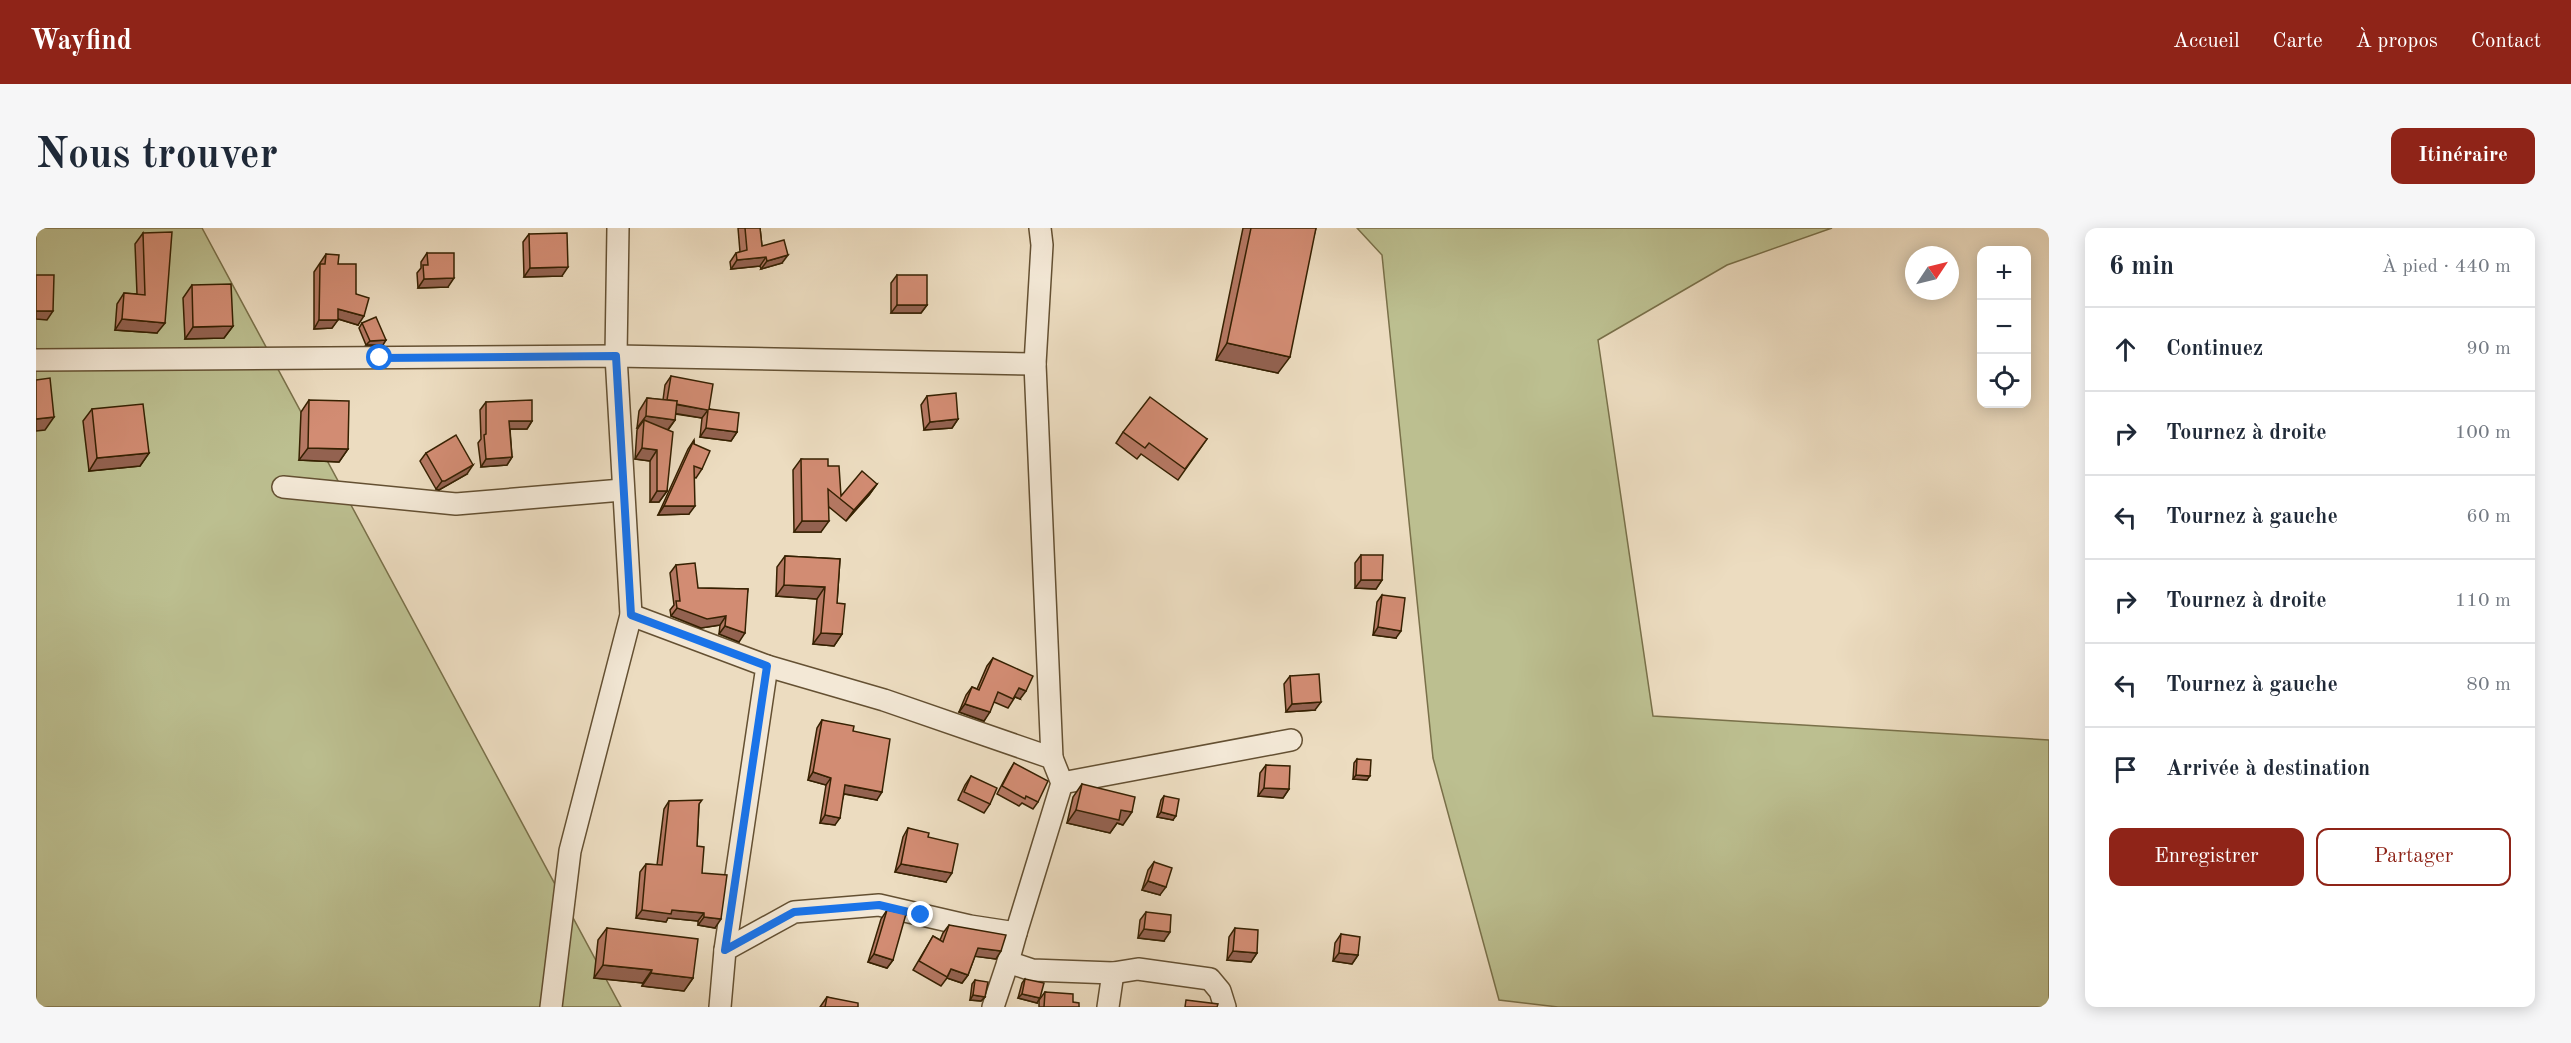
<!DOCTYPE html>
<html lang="fr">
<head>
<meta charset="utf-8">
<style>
	:root { --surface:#fff; --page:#f6f6f7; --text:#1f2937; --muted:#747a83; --line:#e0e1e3; --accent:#8f2418 }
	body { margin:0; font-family:"Old Standard TT",serif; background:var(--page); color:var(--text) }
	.controls { position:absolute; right:18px; top:18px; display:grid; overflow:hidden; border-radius:12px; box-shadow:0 3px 15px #0003 }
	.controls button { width:54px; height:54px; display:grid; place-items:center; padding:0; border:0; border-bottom:2px solid var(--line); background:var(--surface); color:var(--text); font:30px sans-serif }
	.compass { position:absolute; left:1869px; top:18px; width:54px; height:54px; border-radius:50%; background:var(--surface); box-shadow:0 3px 15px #0003; rotate:55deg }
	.stop { position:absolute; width:18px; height:18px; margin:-14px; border:4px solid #1a73e8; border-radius:50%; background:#fff }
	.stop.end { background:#1a73e8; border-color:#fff; box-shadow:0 2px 6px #0008 }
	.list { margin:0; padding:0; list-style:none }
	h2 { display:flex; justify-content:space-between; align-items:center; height:78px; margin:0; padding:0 24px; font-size:26px }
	h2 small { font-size:20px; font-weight:400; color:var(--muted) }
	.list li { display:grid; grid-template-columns:39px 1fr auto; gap:18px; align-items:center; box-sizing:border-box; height:84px; padding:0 24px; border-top:2px solid var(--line) }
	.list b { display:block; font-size:22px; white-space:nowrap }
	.list em { font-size:20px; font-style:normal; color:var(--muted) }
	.actions { display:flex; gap:12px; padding:18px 24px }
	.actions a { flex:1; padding:14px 0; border:2px solid var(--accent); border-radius:12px; text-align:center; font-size:21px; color:var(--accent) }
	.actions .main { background:var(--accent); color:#fff }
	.icon { flex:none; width:33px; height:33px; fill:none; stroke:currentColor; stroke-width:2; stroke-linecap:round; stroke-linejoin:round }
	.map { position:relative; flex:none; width:2013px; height:779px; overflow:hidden; border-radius:12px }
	header { display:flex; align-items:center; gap:36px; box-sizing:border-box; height:84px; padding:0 30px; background:var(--accent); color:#fff }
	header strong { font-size:28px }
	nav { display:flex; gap:33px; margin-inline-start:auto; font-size:21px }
	.intro { display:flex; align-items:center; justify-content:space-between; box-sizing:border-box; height:144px; padding:0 36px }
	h1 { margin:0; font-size:42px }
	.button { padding:15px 27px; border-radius:12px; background:var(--accent); color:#fff; font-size:21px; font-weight:700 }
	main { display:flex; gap:36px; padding:0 36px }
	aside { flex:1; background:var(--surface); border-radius:12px; box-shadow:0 3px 15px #0003 }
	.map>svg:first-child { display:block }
	.green { fill:#bcbf90; stroke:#797049; stroke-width:1.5 }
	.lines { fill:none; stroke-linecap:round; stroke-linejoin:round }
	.street-casing { stroke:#645032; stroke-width:24 }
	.street { stroke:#f3e8d6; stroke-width:21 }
	.wall { fill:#b57863; stroke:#362102; stroke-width:1.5 }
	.shaded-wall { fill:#936250; stroke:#362102; stroke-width:1.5 }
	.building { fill:#d28c73; stroke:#362102; stroke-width:1.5 }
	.route { stroke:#1a73e8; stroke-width:8 }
</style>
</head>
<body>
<header>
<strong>Wayfind</strong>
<nav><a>Accueil</a><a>Carte</a><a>À propos</a><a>Contact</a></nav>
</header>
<div class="intro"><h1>Nous trouver</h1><a class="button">Itinéraire</a></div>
<main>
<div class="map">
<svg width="2013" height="779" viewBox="0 0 2013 779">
	<rect width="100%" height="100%" fill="#ecdcc0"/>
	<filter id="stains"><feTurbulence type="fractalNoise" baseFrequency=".00333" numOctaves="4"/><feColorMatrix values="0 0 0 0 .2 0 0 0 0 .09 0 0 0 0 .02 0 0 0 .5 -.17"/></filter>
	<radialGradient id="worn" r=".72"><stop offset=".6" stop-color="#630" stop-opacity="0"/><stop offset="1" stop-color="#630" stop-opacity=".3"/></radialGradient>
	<g class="green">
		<polygon points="0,0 166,0 585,779 0,779"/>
		<polygon points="1321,0 1796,0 1691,37 1562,112 1617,488 2013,512 2013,779 1522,779 1463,772 1397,530 1346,27"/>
	</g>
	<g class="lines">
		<defs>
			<g id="street">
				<polyline points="1004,0 1006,17 999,136 1016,530"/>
				<polyline points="0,132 580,128 999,136"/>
				<polyline points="247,259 420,276 586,262"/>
				<polyline points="595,387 731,438 689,722"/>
				<polyline points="731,438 848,472 1016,530 1026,555 980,705"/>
				<polyline points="1026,555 1255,512"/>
				<polyline points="515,779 534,623 595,387 580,128 582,0"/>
				<polyline points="684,779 689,722 758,684 843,677 934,698 980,705 972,734 996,742 1077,745 1102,741 1174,751 1184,763 1189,779"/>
				<polyline points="957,779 972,734"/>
				<polyline points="1072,779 1077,745"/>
			</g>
		</defs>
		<use href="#street" class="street-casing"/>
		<use href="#street" class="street"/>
	</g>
	<g class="wall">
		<polygon points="702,0 724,0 726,18 746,35 725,41 724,38 695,41 694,34 700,25 704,24"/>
		<polygon points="1207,0 1280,0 1242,145 1180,132"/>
		<polygon points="107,5 121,105 79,102 81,76 88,65 101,66 99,16"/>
		<polygon points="493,6 526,48 488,49 487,14"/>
		<polygon points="391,25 412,59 382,60 381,45 385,40 385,34"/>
		<polygon points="290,26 302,36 320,66 322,97 302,91 296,100 278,101 278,44"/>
		<polygon points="861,47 891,77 885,85 855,85 855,55"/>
		<polygon points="156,57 197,98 188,110 149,111 147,70"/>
		<polygon points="326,95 347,117 330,117 323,100"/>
		<polygon points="635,148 701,204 695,213 664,209 666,190 639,186 639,192 632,202 631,263 623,274 614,274 614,233 599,231 601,202 602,200 601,200 603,183 611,170 627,172 629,157"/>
		<polygon points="891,168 922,191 916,200 888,202 885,177"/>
		<polygon points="273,172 312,221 303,234 263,232 265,184"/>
		<polygon points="450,174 496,193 491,201 474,201 476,229 471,237 445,239 442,215 445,211 444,182"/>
		<polygon points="56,181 113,225 104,238 53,243 47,193"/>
		<polygon points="1087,204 1171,211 1142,252 1105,226 1101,231 1080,215"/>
		<polygon points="658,212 658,216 666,241 660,250 658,249 653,286 622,287 652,221"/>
		<polygon points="390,225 431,246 403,262 400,261 384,233"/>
		<polygon points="765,231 792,238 805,268 841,256 833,267 810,293 793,279 785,304 758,304 757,242"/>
		<polygon points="1325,327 1346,352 1340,361 1319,360 1319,335"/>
		<polygon points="749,328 804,331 801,375 806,406 798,418 777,416 781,371 740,368 741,339"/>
		<polygon points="640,337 662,360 712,361 703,414 683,406 684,397 665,400 635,388 634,382 638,377 634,345"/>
		<polygon points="1346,367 1360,410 1337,407 1341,374"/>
		<polygon points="957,430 984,471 979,469 972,480 958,474 948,493 923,484 930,467 936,459 941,461 951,438"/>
		<polygon points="1254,448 1279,482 1250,484 1248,456"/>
		<polygon points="786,492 817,503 841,572 808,566 799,597 784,595 790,557 772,552 781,500"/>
		<polygon points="1321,531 1331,552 1317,551 1318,535"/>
		<polygon points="978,535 1002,574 997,581 986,575 983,578 961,566 973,543"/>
		<polygon points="1230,537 1253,561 1247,570 1222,568 1224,545"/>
		<polygon points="935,548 954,576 948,585 922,572 929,557"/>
		<polygon points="1046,556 1087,597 1081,595 1074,605 1031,595 1037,569"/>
		<polygon points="1128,568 1137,592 1121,589 1125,572"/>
		<polygon points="633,573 663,576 661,618 666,645 679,700 662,697 662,693 632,690 630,694 600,690 604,644 610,636 621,637 628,581"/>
		<polygon points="872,600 892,609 910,654 859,644 867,609"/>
		<polygon points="1118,634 1124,667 1106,662 1112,642"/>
		<polygon points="851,682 857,732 851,740 832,734 845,691"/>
		<polygon points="1110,684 1128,713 1102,710 1104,692"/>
		<polygon points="913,697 960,731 939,728 932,747 926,755 911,750 905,758 877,742 897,708 904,712 907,705"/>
		<polygon points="571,700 657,750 648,763 606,758 607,755 558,750 562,712"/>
		<polygon points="1199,700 1221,725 1215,734 1191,732 1193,709"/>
		<polygon points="1305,706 1322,727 1316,736 1297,733 1299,715"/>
		<polygon points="989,751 1001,775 982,770 986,755"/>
		<polygon points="939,752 949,769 945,773 934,772 936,756"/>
		<polygon points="1009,764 1037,774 1043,779 1003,779 1003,772"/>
		<polygon points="791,769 822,779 784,779"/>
	</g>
	<g class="shaded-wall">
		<polygon points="752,27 746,35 725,41 731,33"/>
		<polygon points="730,29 724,38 695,41 701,32"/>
		<polygon points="532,39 526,48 488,49 494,40"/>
		<polygon points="418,50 412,59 382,60 388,51"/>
		<polygon points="861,77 891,77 885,85 855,85"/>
		<polygon points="302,81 328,88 322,97 296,89"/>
		<polygon points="0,83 17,83 11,92 0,91"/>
		<polygon points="86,91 129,95 121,105 79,102"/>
		<polygon points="283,92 302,92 296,100 278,101"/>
		<polygon points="197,98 188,110 149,111 157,99"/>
		<polygon points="350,112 347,117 330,117 334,113"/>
		<polygon points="1191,115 1254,129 1242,145 1180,132"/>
		<polygon points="631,175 672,182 666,190 625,183"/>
		<polygon points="610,188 639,192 630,204 608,192 602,200 601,200"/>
		<polygon points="18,189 9,202 0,203 0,191"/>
		<polygon points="922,191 916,200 888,202 894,194"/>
		<polygon points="473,193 496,193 491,201 467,201"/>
		<polygon points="670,200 701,204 695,213 664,209"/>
		<polygon points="272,220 312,221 303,234 263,232"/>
		<polygon points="606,220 621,222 614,233 599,231"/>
		<polygon points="113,225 104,238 53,243 61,230"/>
		<polygon points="476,229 471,237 445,239 450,231"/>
		<polygon points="437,237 431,246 403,262 400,261 406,253"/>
		<polygon points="841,256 833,267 810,293 818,282"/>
		<polygon points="621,263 631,263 623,274 614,274"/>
		<polygon points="628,278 659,278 653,286 622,287"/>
		<polygon points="766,293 793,293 785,304 758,304"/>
		<polygon points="1325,352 1346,352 1340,361 1319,360"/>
		<polygon points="748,357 789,359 781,371 740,368"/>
		<polygon points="641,380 690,388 684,397 665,400 635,388"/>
		<polygon points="689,398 709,405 703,414 683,406"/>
		<polygon points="1342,399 1365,403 1360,410 1337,407"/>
		<polygon points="785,405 806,406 798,418 777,416"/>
		<polygon points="983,460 990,463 984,471 977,468"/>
		<polygon points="1285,474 1279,482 1250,484 1256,476"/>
		<polygon points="929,476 954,484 948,493 923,484"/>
		<polygon points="777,544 795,550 790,557 772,552"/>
		<polygon points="1320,547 1334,548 1331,552 1317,551"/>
		<polygon points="809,557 846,564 841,572 804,565"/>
		<polygon points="1228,560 1253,561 1247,570 1222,568"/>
		<polygon points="1040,582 1085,582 1096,584 1087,597 1081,595 1074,605 1031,595"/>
		<polygon points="1125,584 1140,588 1137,592 1121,589"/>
		<polygon points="789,587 804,590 799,597 784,595"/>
		<polygon points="865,636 916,645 910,654 859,644"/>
		<polygon points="1112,653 1130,659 1124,667 1106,662"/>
		<polygon points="606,682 636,682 668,685 662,693 632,690 630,694 600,690"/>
		<polygon points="668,689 685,691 679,700 662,697"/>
		<polygon points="1108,701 1134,704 1128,713 1102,710"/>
		<polygon points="942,720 965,723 960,731 936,728"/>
		<polygon points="1197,723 1221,725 1215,734 1191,732"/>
		<polygon points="1303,725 1322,727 1316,736 1297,733"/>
		<polygon points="838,726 857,732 851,740 832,734"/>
		<polygon points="567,737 616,742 607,755 558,750"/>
		<polygon points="915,741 932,747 926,755 911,750"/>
		<polygon points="615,745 657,750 648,763 606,758"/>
		<polygon points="986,766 1004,770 1001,775 982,770"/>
		<polygon points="937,767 949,769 945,773 934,772"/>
	</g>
	<g class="building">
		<polygon points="709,0 724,0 726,18 748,12 752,27 731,33 730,29 701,32 700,25 711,22"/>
		<polygon points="1215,0 1280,0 1254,129 1191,115"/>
		<polygon points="136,4 129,95 86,91 88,65 109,67 107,5"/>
		<polygon points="531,5 532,39 494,40 493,6"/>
		<polygon points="391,25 418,25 418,50 388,51 387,37 392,37"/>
		<polygon points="290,26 303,27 302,36 320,36 320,66 333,70 328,88 302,81 302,92 283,92 284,36 289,36"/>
		<polygon points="0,47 18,47 17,83 0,83"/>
		<rect x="861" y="47" width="30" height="30"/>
		<polygon points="195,56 197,98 157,99 156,57"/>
		<polygon points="340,89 350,112 334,113 326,95"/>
		<polygon points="635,148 677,156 673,181 703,185 701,204 670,200 672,182 640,176 641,173 631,172"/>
		<polygon points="14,150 18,189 0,191 0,152"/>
		<polygon points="920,165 922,191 894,194 891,168"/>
		<polygon points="1114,169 1171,211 1149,241 1113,215 1109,220 1087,204"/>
		<polygon points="611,170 641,173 639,192 610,188"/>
		<polygon points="273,172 313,173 312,221 272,220"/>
		<polygon points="496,172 496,193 473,193 476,229 450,231 448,207 450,206 450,174"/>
		<polygon points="107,176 113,225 61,230 56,181"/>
		<polygon points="608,192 637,204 631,263 621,263 621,222 606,220"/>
		<polygon points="420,207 437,237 409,253 406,253 390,225"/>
		<polygon points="658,212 658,216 674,223 666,241 658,238 659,278 628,278"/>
		<polygon points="765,231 792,231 792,238 803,238 805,268 826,243 841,256 818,282 792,261 793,293 766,293"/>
		<polygon points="1325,327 1347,327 1346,352 1325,352"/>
		<polygon points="749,328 804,331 801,375 809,376 806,406 785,405 789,359 748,357"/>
		<polygon points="659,335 662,360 712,361 709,405 689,398 690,388 671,391 641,380 640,373 644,373 640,337"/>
		<polygon points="1346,367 1369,370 1365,403 1342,399"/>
		<polygon points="957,430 997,448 990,463 983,460 977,471 962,464 954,484 929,476 936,459 943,462"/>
		<polygon points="1283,446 1285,474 1256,476 1254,448"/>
		<polygon points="786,492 818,498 817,503 854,511 846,564 809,557 804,590 789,587 795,550 777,544"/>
		<polygon points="1321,531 1335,532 1334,548 1320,547"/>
		<polygon points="978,535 1012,553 1002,574 990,568 989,571 966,558"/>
		<polygon points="1230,537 1254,538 1253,561 1228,560"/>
		<polygon points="935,548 961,560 954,576 928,564"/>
		<polygon points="1046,556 1099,569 1096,584 1085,582 1083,592 1040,582"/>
		<polygon points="1128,568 1143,571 1140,588 1125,584"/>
		<polygon points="666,572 663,576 661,618 668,619 666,645 691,647 685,691 668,689 668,685 636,682 635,686 606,682 610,636 626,637 633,573"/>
		<polygon points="872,600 893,605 892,609 922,616 916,645 865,636"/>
		<polygon points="1118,634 1136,640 1130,659 1112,653"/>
		<polygon points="851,682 870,686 857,732 838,726"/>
		<polygon points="1110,684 1135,687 1134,704 1108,701"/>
		<polygon points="913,697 970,707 965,723 942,720 932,747 915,741 911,749 883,733 897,708 907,714"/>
		<polygon points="571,700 662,711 657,750 615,745 616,742 567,737"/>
		<polygon points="1199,700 1222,702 1221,725 1197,723"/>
		<polygon points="1305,706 1324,709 1322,727 1303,725"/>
		<polygon points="989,751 1008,755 1004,770 986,766"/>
		<polygon points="939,752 952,754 949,769 937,767"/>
		<polygon points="1009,764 1037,766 1037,774 1043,775 1043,779 1008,779"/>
		<polygon points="791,769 822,775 822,779 789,779"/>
		<polygon points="1150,772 1182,776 1181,779 1149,779"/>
	</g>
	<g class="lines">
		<polyline class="route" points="344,130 580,128 595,387 731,438 689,722 758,684 843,677 885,687"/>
	</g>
	<rect width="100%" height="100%" filter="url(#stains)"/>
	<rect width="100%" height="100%" fill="url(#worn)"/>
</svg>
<div class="controls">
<button>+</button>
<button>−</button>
<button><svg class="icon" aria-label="locate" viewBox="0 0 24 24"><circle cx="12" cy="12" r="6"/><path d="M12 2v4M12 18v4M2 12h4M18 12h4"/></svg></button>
</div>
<svg class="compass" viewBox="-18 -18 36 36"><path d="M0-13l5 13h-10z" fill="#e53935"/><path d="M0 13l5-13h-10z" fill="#747a83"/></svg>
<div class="stop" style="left:344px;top:130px"></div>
<div class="stop end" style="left:885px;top:687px"></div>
</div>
<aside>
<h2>6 min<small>À pied · 440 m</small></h2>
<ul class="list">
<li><svg class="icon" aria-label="ahead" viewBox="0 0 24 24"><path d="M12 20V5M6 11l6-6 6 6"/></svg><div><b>Continuez</b></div><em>90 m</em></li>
<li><svg class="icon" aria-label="right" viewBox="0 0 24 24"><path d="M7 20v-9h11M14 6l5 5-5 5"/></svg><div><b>Tournez à droite</b></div><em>100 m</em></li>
<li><svg class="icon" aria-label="left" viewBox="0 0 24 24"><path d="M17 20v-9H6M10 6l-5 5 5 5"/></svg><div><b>Tournez à gauche</b></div><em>60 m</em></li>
<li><svg class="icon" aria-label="right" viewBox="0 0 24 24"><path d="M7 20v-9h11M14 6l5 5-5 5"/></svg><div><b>Tournez à droite</b></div><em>110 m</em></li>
<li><svg class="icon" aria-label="left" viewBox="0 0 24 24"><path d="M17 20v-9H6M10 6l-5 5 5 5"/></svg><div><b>Tournez à gauche</b></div><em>80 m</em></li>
<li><svg class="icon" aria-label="arrive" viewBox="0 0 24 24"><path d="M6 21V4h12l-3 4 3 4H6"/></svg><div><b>Arrivée à destination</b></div></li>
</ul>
<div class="actions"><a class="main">Enregistrer</a><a>Partager</a></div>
</aside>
</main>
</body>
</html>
